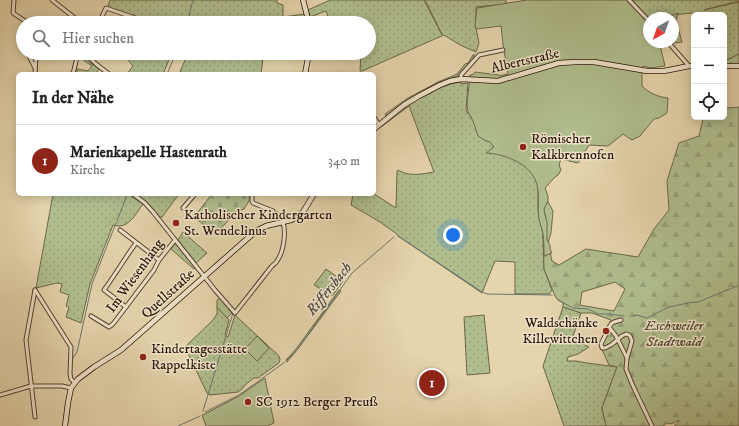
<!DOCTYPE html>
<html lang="de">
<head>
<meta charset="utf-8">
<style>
	:root { --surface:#fff; --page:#f2f2f2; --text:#202124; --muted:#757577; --line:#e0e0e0; --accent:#8f2418 }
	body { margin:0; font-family:"IM FELL DW Pica",serif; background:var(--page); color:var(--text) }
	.controls { position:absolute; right:12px; top:12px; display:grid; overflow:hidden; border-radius:6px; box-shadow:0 2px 10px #0003 }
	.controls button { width:36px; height:36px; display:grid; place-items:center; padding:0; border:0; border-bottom:1px solid var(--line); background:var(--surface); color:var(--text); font:20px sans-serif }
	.compass { position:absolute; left:643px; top:12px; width:36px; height:36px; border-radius:50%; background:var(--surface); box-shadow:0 2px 10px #0003; rotate:220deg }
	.you { position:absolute; left:453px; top:235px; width:14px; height:14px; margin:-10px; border:3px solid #fff; border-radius:50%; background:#1a73e8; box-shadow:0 0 0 6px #1a73e833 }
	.badge { display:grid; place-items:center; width:26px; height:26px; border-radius:50%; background:var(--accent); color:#fff; font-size:13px; font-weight:700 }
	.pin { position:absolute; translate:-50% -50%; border:2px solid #fff; box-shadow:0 1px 4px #0006 }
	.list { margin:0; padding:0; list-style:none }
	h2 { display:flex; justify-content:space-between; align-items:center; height:52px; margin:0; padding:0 16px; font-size:17px }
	h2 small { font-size:13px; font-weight:400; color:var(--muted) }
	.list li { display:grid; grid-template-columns:26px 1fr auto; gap:12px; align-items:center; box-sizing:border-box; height:72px; padding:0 16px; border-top:1px solid var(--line) }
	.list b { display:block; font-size:15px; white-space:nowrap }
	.list p { margin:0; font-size:13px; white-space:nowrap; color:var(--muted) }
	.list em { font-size:13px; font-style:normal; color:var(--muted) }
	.icon { flex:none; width:22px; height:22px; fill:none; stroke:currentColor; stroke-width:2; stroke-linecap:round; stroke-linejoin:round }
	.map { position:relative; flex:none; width:739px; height:426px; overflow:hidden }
	.search { position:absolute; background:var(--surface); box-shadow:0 2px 10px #0003; left:16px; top:16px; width:360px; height:44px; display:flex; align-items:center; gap:10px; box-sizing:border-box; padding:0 14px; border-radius:22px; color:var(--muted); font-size:15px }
	.panel { position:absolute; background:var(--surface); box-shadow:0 2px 10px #0003; left:16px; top:72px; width:360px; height:124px; border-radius:6px }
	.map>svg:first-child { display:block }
	.grass { fill:url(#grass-dots); stroke:#6c684a }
	.forest { fill:url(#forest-firs); stroke:#6c684a; fill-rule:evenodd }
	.cemetery { fill:url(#cemetery-stones); stroke:#6c684a }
	.park { fill:#b0bd8d; stroke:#6c684a }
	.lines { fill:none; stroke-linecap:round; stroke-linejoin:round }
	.stream { stroke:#6c746e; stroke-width:1 }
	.minor-casing { stroke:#574230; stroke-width:5 }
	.secondary-casing { stroke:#281207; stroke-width:6 }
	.minor { stroke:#eee3c9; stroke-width:3 }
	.secondary { stroke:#eee3c9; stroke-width:4.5 }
	.poi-dot { fill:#8f2418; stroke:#eee3c9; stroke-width:1.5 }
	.labels { text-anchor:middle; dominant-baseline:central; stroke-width:3; stroke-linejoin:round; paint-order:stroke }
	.street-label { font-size:14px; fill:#281207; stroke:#eee3c9 }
	.poi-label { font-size:14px; fill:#281207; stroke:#eee3c9; text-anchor:start }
	.park-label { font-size:14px; font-style:italic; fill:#51452f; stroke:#eee3c9 }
	.water-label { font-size:15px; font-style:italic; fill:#504b43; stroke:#eee3c9 }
</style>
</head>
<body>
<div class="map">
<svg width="739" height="426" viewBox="0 0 739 426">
	<defs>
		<pattern id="grass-dots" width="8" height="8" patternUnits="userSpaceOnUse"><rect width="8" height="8" fill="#b0bd8d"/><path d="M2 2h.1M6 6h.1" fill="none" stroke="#97a178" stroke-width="1.8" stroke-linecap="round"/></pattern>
		<pattern id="forest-firs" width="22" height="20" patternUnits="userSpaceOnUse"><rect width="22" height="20" fill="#b0bd8d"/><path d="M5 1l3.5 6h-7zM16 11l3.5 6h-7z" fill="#97a178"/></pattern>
		<pattern id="cemetery-stones" width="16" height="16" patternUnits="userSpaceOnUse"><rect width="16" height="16" fill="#b0bd8d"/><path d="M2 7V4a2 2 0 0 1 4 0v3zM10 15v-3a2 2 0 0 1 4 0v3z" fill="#97a178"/></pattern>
	</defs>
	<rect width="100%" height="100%" fill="#e5d4ac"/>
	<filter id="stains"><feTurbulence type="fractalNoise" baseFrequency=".005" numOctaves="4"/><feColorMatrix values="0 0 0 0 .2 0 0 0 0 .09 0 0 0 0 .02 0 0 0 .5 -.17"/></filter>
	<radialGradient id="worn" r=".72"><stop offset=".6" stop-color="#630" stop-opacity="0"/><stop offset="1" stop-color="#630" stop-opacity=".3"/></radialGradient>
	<g class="grass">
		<polygon points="110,0 277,0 277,3 283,5 283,17 305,14 307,22 139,23 140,21 110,9 108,6"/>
		<polygon points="330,0 424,0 442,35 442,34 425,0 506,0 506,4 476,7 476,28 479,43 476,52 460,45 444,35 362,71 360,71 361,53 369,53 369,23 357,23 355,19 343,23 330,23 326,11 310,17 308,10"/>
		<polygon points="630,0 739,0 739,1 707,9 704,10 739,2 739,54 727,60 724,63 724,15 703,15 702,12 694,14 692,13 673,15 665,18 647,19"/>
		<polygon points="82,53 88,61 99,69 95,74 76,74 77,69 88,71 92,66 79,57 81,54"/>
		<polygon points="124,53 172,53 163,74 127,74 133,66 123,54"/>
		<polygon points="188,53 267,53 263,58 261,74 184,74 180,72"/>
		<path d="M474 54C474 62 464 69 459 76H457L439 83 409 99 386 116 385 114 408 98 438 82 457 74 465 64 468 63 473 55Z"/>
		<path d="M461 82V84L468 83 466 111 497 143 491 150 533 165 538 187 543 233 544 269 552 290 549 294H515V262L495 261 482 293 398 236 397 234 380 222 351 205 353 194H374L396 208 397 171 398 170C409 177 422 174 434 172L409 106 381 127 380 126C403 108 432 86 461 82Z"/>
		<path d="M53 194H128L143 204C135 215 128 230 113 225L90 284 81 323 66 317 69 307 66 306 69 295 60 292 62 284 57 283 36 288Z"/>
		<polygon points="136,194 179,194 162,217 160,217 146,202"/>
		<polygon points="183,232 207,253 196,263 178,240"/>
		<polygon points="174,244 176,244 195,268 194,269 171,249"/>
		<polygon points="326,269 343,281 333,295 331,295 314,285"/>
		<polygon points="217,307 229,320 225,335 228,337 235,315 279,356 280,359 279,363 258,378 254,378 245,385 242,389 238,392 210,395 207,393 185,347 212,321 217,314"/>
		<polygon points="563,307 581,313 572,339 589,347 578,354 568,357 567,361 576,361 587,363 617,367 602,408 606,426 564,426 543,366"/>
		<polygon points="484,315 490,373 467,375 464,317"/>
	</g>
	<g class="forest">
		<polygon points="739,54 739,64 724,64 727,60"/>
		<path d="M739 107V426H674L678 423 679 420C676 422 671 425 667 423L663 426H606L602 408 617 367 609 365 600 345 611 320 592 313H581L563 307V303L557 299 555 296 544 269 543 233 538 211V187L542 191 553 211 551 233 548 243 552 261 559 265 586 249 638 257 654 229 669 210 667 181 679 143 699 136 703 119 708 117H724V109L727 108ZM615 282 625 289 614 311 580 305 582 292Z"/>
		<polygon points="339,290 341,291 297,350 287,362 286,360 296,349"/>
	</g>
	<polygon class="cemetery" points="212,194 250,194 249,201 244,209 233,213 228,221 215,234 194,217"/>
	<g class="park">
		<path d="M527 0H628L649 22V42H673V18H664L678 13 676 20 682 42 660 45 665 66 650 68 644 66 642 67V86C649 93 658 97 668 98L667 113 659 118 654 119 640 136 632 140 623 134 608 146 589 145 578 163 561 159 559 165 561 170 558 175 555 177 545 188 548 196V201L544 209 545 215 547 222V240L550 245V249L552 253 544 256C544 249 544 241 543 234 542 229 540 224 539 219 537 208 540 196 537 185 532 164 505 154 486 153L494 147 490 142 484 140 478 136 473 121 468 112 467 105 470 75H472L475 72 499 75V76L508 74 503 44 501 26 476 29 475 25 477 8Z"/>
		<polygon points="220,298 232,313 227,318 217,307 217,300"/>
		<polygon points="257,336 269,348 257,361 245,349"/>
		<polygon points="265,378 274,423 267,426 206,426 202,415 203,415 239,396"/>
	</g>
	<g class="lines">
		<g class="stream">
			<polyline points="187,23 193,0"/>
			<polyline points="167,74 176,53"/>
			<polyline points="117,221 127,195"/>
			<polyline points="398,236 482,292 487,294 552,295"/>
			<polyline points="558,300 573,308 588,309 598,314 609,314 624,316"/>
			<polyline points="235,310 270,265"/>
			<polyline points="633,316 637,315 647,318 669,307 688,303 698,302 737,286"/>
			<polyline points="73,358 77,352 92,284 116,223"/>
			<polyline points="287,360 297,350 352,273 394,237"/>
			<polyline points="203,411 233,313"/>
			<polyline points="205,412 239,395 285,362"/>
			<polyline points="178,426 200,416"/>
		</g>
		<defs>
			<g id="minor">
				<polyline points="14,0 13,13 28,23"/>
				<polyline points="52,0 81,23"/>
				<polyline points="629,0 649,21"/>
				<polyline points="99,23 106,8 144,21"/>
				<polyline points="668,42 689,66"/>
				<polyline points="85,53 96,64 109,74"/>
				<polyline points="35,74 36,57 29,56 35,68"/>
				<polyline points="73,74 78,53"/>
				<polyline points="461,79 461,75 479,55 503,50"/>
				<polyline points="374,117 379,125"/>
				<path d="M133 194 145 203 153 212 215 290 235 313 272 266C273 265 276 263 277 261 284 251 289 224 278 215 278 214 273 213 272 212L273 211 253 203 252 201V194"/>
				<polyline points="183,208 195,194"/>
				<polyline points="120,230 159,260"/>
				<polyline points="35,290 26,340 35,417"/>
				<polyline points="35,290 71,347 70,374 71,379 74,382"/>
				<path d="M126 307 104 290C115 275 125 258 136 243"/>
				<polyline points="91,316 109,327 113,324 154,270 159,260 175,240"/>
				<polyline points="621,320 614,322 611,324 601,344 602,348 605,348 611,345 622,336 626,334 629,335 630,336 632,341 627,358 626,369 633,386 652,426"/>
				<polyline points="609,327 616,336 627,358"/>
				<polyline points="0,395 31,386 62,386 71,388"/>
			</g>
			<g id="secondary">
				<polyline points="303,0 309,23"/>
				<polyline points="724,66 739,66"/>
				<polyline points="305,74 309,53"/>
				<polyline points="374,129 404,105 419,96 440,85 450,81 461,79 498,81 559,63 576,62 594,62 647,71 664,71 689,66 694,66"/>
				<polyline points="65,426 68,403 71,388 78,379 94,367 121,350 256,231 266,226 291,220 297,217 303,212 314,194"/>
			</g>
		</defs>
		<use href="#minor" class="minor-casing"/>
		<use href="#secondary" class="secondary-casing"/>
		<use href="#minor" class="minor"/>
		<use href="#secondary" class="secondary"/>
	</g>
	<g class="poi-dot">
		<circle cx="523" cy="147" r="4"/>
		<circle cx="176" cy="223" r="4"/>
		<circle cx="606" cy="331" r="4"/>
		<circle cx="143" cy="357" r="4"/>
		<circle cx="248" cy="402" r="4"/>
	</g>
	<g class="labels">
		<g class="street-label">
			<text transform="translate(525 61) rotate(-13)">Albertstraße</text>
			<text transform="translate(135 276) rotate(-54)">Im Wiesenhang</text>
			<text transform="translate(168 294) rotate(-42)">Quellstraße</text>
		</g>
		<g class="poi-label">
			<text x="531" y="139">Römischer<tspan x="531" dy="16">Kalkbrennofen</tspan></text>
			<text x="184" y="215">Katholischer Kindergarten<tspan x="184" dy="16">St. Wendelinus</tspan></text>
			<text x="598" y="323" text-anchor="end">Waldschänke<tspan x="598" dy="16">Killewittchen</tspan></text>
			<text x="151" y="349">Kindertagesstätte<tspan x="151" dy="16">Rappelkiste</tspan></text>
			<text x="256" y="402">SC 1912 Berger Preuß</text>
		</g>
		<g class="park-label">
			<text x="674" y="326">Eschweiler<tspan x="674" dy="16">Stadtwald</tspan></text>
		</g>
		<g class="water-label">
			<text transform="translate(329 289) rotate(-51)">Riffersbach</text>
		</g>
	</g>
	<rect width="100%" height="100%" filter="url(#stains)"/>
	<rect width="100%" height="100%" fill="url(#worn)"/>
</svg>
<div class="controls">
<button>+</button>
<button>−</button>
<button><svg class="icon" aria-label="locate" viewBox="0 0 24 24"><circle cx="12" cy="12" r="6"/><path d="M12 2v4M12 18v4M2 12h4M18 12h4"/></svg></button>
</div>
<svg class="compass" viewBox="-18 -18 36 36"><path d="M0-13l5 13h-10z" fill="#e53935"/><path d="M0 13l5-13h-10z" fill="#757577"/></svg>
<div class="you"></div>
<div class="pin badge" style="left:432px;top:383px">1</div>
<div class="search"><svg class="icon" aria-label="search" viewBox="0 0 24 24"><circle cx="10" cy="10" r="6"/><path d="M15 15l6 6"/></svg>Hier suchen</div>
<section class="panel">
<h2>In der Nähe<small></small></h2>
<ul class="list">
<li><span class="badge">1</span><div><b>Marienkapelle Hastenrath</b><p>Kirche</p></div><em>340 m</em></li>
</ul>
</section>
</div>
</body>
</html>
